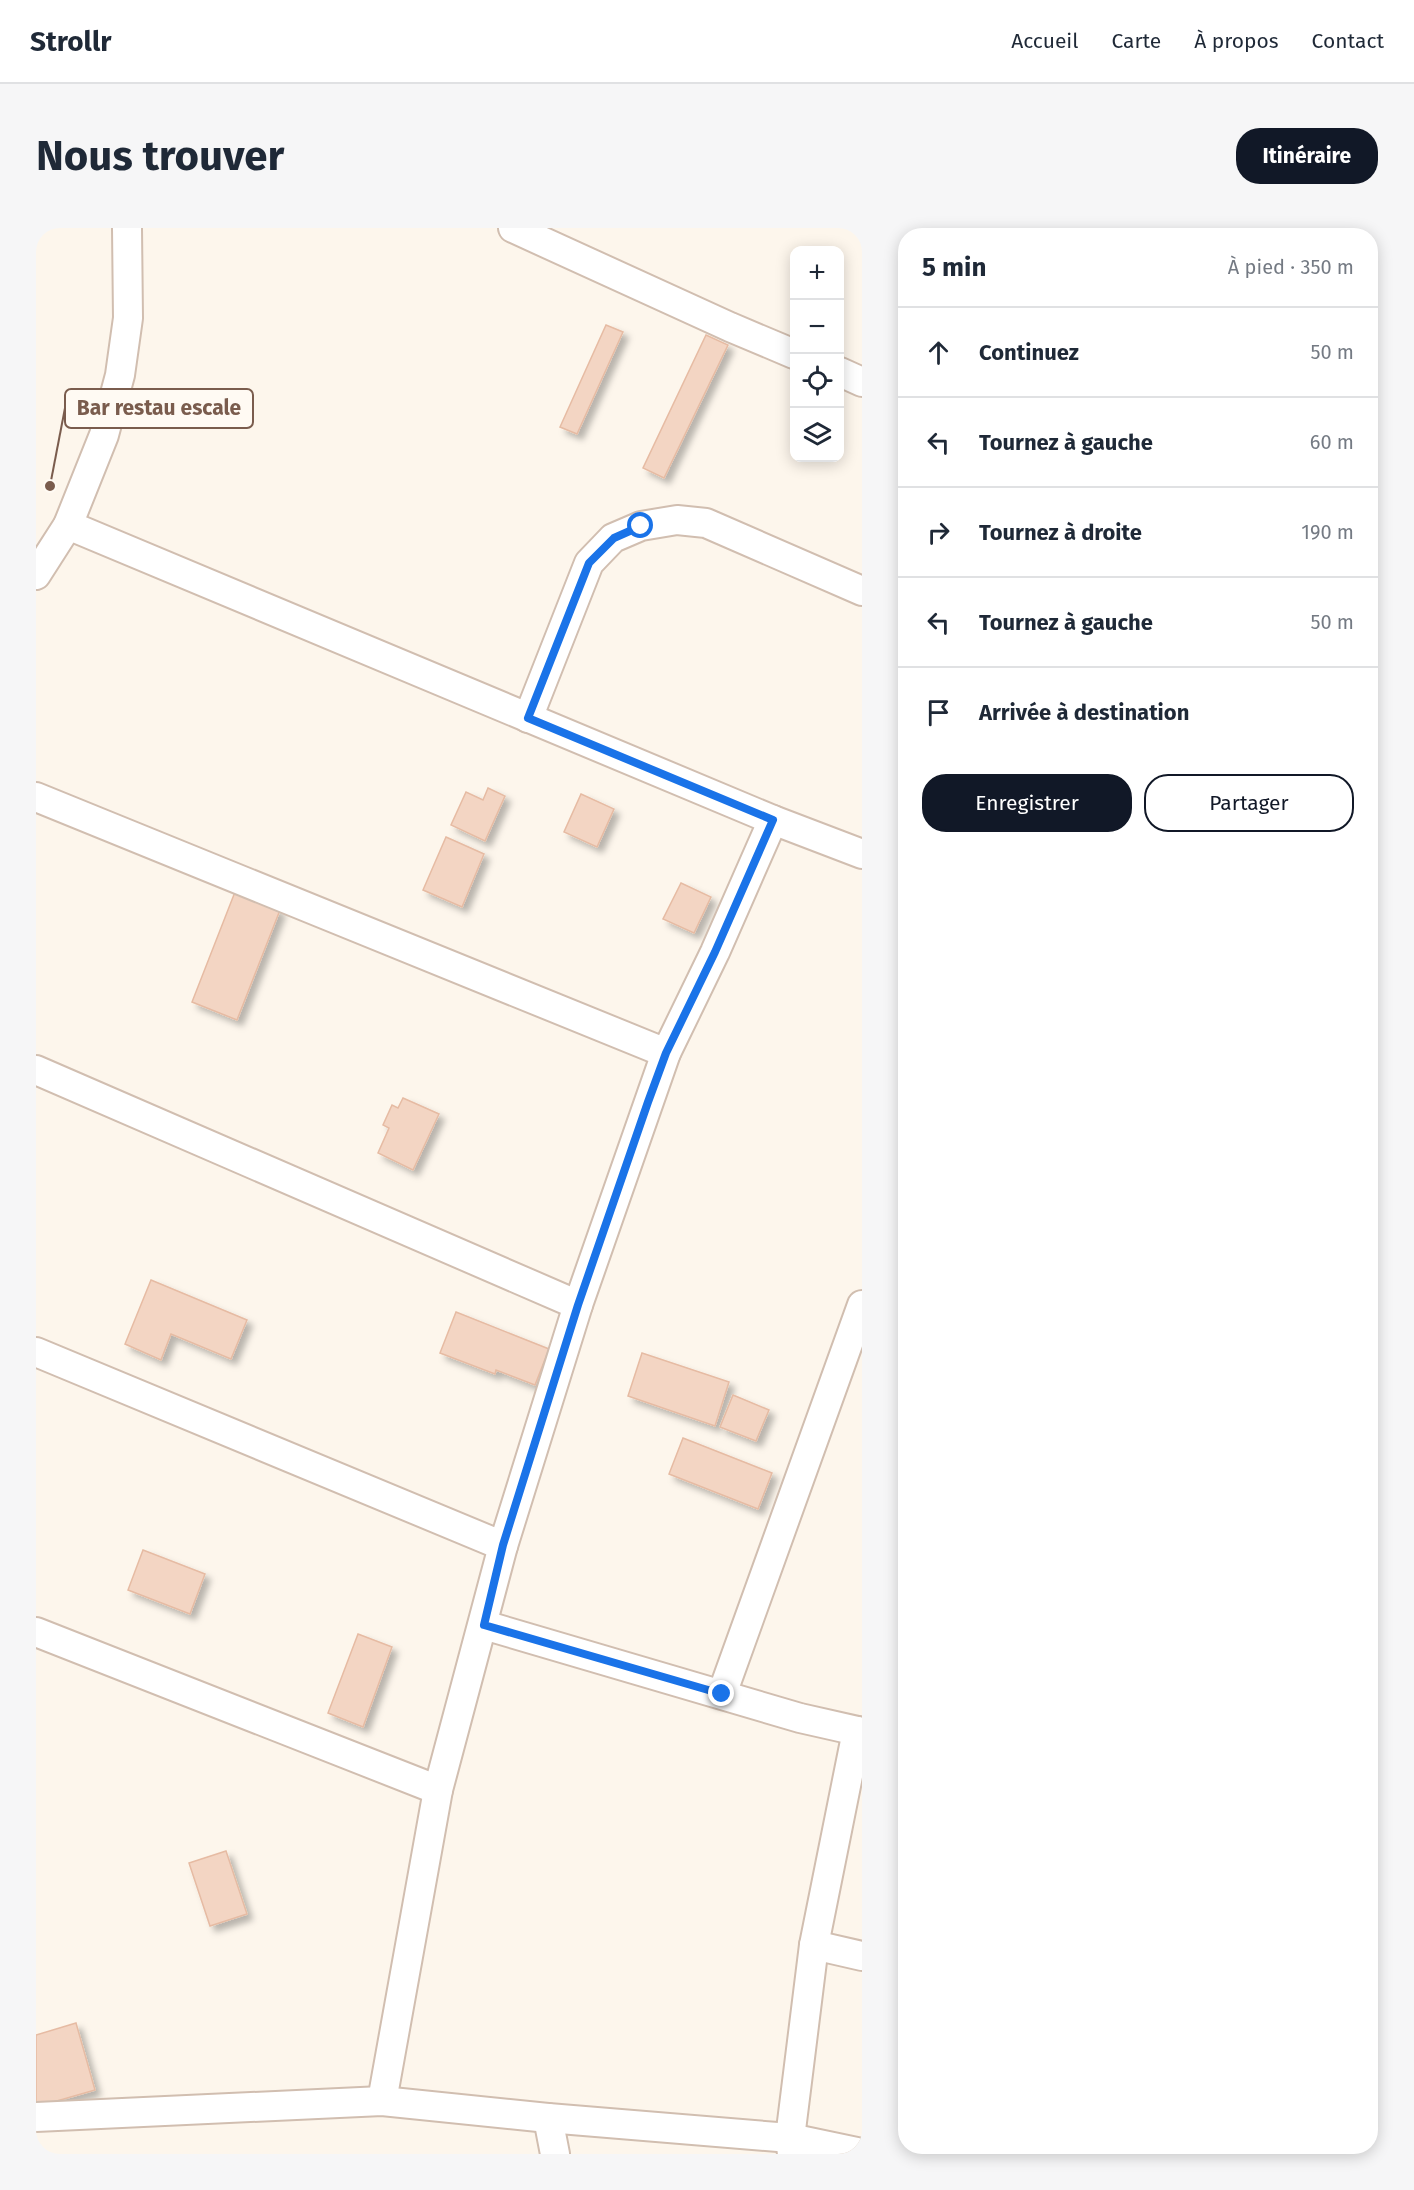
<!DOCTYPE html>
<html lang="fr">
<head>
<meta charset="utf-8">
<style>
	:root { --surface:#fff; --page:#f6f6f7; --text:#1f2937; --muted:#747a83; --line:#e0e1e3; --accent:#111827 }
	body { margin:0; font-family:"Fira Sans",sans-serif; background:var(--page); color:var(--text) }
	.controls { position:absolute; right:18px; top:18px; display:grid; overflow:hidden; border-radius:12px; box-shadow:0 3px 15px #0003 }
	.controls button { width:54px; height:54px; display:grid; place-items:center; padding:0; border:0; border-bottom:2px solid var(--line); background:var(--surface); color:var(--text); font:30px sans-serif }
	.stop { position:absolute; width:18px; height:18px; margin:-14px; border:4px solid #1a73e8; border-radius:50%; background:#fff }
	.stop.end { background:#1a73e8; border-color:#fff; box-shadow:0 2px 6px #0008 }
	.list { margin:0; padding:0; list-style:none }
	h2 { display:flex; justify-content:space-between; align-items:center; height:78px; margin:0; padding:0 24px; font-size:26px }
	h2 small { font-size:20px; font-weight:400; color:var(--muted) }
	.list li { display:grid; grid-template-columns:39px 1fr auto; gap:18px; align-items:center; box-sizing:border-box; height:90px; padding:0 24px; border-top:2px solid var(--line) }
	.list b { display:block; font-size:22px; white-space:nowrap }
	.list em { font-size:20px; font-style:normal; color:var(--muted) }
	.actions { display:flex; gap:12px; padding:18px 24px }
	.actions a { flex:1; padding:14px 0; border:2px solid var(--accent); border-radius:24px; text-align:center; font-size:21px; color:var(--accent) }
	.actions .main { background:var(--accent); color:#fff }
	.icon { flex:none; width:33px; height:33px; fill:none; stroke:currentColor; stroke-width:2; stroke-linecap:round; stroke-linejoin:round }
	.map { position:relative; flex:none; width:826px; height:1926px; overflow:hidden; border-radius:24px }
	header { display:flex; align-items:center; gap:36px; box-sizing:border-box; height:84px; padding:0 30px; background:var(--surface); border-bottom:2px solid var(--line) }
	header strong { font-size:28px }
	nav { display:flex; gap:33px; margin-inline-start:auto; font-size:21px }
	.intro { display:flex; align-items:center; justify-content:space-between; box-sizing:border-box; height:144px; padding:0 36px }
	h1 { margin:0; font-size:42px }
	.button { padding:15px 27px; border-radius:24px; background:var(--accent); color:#fff; font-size:21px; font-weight:700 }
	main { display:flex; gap:36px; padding:0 36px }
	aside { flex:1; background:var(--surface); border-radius:24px; box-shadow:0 3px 15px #0003 }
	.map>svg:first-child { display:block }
	.building { fill:#f3d5c3; stroke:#e6bba3; stroke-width:1.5; filter:url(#shadow) }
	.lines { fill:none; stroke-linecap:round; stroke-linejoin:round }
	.minor-casing { stroke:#d1beb0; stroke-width:32 }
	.minor { stroke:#fff; stroke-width:28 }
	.route { stroke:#1a73e8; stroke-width:8 }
	.leader { fill:none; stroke:#7a5c4d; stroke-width:2 }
	.callout-dot { fill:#7a5c4d; stroke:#fffaf3; stroke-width:2 }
	.callout { fill:#fffaf3; stroke:#7a5c4d; stroke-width:2 }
	.callout-label { font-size:21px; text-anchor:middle; font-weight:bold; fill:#7a5c4d }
</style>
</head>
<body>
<header>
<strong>Strollr</strong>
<nav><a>Accueil</a><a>Carte</a><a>À propos</a><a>Contact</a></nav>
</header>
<div class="intro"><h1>Nous trouver</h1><a class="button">Itinéraire</a></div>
<main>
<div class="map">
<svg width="826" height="1926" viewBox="0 0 826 1926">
	<defs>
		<filter id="shadow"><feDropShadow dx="5.5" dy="5.5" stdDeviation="3" flood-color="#0004"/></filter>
	</defs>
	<rect width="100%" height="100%" fill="#fdf6ec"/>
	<g class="building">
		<polygon points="570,97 587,104 541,206 524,199"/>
		<polygon points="670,107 692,117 628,250 607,240"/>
		<polygon points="452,560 469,568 449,613 415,597 430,564 447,572"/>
		<polygon points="545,566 578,581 561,619 528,604"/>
		<polygon points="410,609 448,626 426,679 387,662"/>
		<polygon points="645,655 675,669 658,705 627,691"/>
		<polygon points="199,664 244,682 201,792 156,774"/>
		<polygon points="367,870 403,886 377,942 342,925 353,900 347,897 356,877 362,880"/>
		<polygon points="115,1052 211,1092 195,1131 135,1106 125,1132 89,1116"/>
		<polygon points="420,1084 513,1121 499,1157 460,1142 459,1146 404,1125"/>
		<polygon points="606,1125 693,1154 679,1198 592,1168"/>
		<polygon points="697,1167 733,1182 720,1213 684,1199"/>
		<polygon points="647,1210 736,1245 722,1281 633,1246"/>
		<polygon points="107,1322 169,1346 154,1386 92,1362"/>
		<polygon points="322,1406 356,1419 327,1499 292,1485"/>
		<polygon points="190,1623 211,1686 174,1698 153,1635"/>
		<polygon points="40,1795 59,1862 0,1879 0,1807"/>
	</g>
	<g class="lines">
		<defs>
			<g id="minor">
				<polyline points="477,0 694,99 758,126"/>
				<polyline points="804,144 826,154"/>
				<polyline points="32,297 737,592 826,626"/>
				<polyline points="0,347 32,297 68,207 84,147 92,90 91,0"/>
				<polyline points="492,490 553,335 577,310 605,298 641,292 670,295 826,363"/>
				<polyline points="0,569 630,825"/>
				<polyline points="0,842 542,1077"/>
				<polyline points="0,1124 467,1318"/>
				<polyline points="448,1397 764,1490 826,1504"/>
				<polyline points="0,1404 402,1562"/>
				<polyline points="686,1466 826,1077"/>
				<polyline points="778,1717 826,1728"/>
				<polyline points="346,1873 402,1562 467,1318 542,1077 630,825 679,724 737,592"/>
				<polyline points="0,1889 346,1873 512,1890 754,1910 826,1925"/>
				<polyline points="512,1890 519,1926"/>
				<polyline points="756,1926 754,1910 778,1717 821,1503"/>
			</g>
		</defs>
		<use href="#minor" class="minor-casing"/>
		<use href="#minor" class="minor"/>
	</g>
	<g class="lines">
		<polyline class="route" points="605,298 578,310 553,335 492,490 737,592 679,724 630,825 612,874 542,1077 467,1317 448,1397 686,1466"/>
	</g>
	<path class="leader" d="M14 258L29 180"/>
	<circle class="callout-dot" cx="14" cy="258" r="6"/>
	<rect class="callout" x="29" y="161" width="188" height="39" rx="6"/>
	<g class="callout-label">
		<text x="123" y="187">Bar restau escale</text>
	</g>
</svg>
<div class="controls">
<button>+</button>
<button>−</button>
<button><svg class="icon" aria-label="locate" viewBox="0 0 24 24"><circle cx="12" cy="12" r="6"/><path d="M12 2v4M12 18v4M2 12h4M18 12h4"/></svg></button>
<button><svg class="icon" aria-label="layers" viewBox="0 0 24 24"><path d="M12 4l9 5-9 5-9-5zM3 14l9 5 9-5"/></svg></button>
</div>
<div class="stop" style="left:605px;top:298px"></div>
<div class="stop end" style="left:686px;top:1466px"></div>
</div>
<aside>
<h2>5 min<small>À pied · 350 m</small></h2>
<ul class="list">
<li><svg class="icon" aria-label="ahead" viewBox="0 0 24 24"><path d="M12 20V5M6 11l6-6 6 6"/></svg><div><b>Continuez</b></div><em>50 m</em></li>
<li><svg class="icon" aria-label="left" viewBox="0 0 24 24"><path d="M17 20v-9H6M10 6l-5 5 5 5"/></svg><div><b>Tournez à gauche</b></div><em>60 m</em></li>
<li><svg class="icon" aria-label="right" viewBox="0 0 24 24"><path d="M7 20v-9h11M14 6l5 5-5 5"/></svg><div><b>Tournez à droite</b></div><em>190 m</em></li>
<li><svg class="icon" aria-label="left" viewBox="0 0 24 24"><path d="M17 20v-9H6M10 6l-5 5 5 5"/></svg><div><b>Tournez à gauche</b></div><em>50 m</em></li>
<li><svg class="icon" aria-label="arrive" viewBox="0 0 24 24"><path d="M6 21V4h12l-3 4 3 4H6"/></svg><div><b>Arrivée à destination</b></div></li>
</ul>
<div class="actions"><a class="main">Enregistrer</a><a>Partager</a></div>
</aside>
</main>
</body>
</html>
